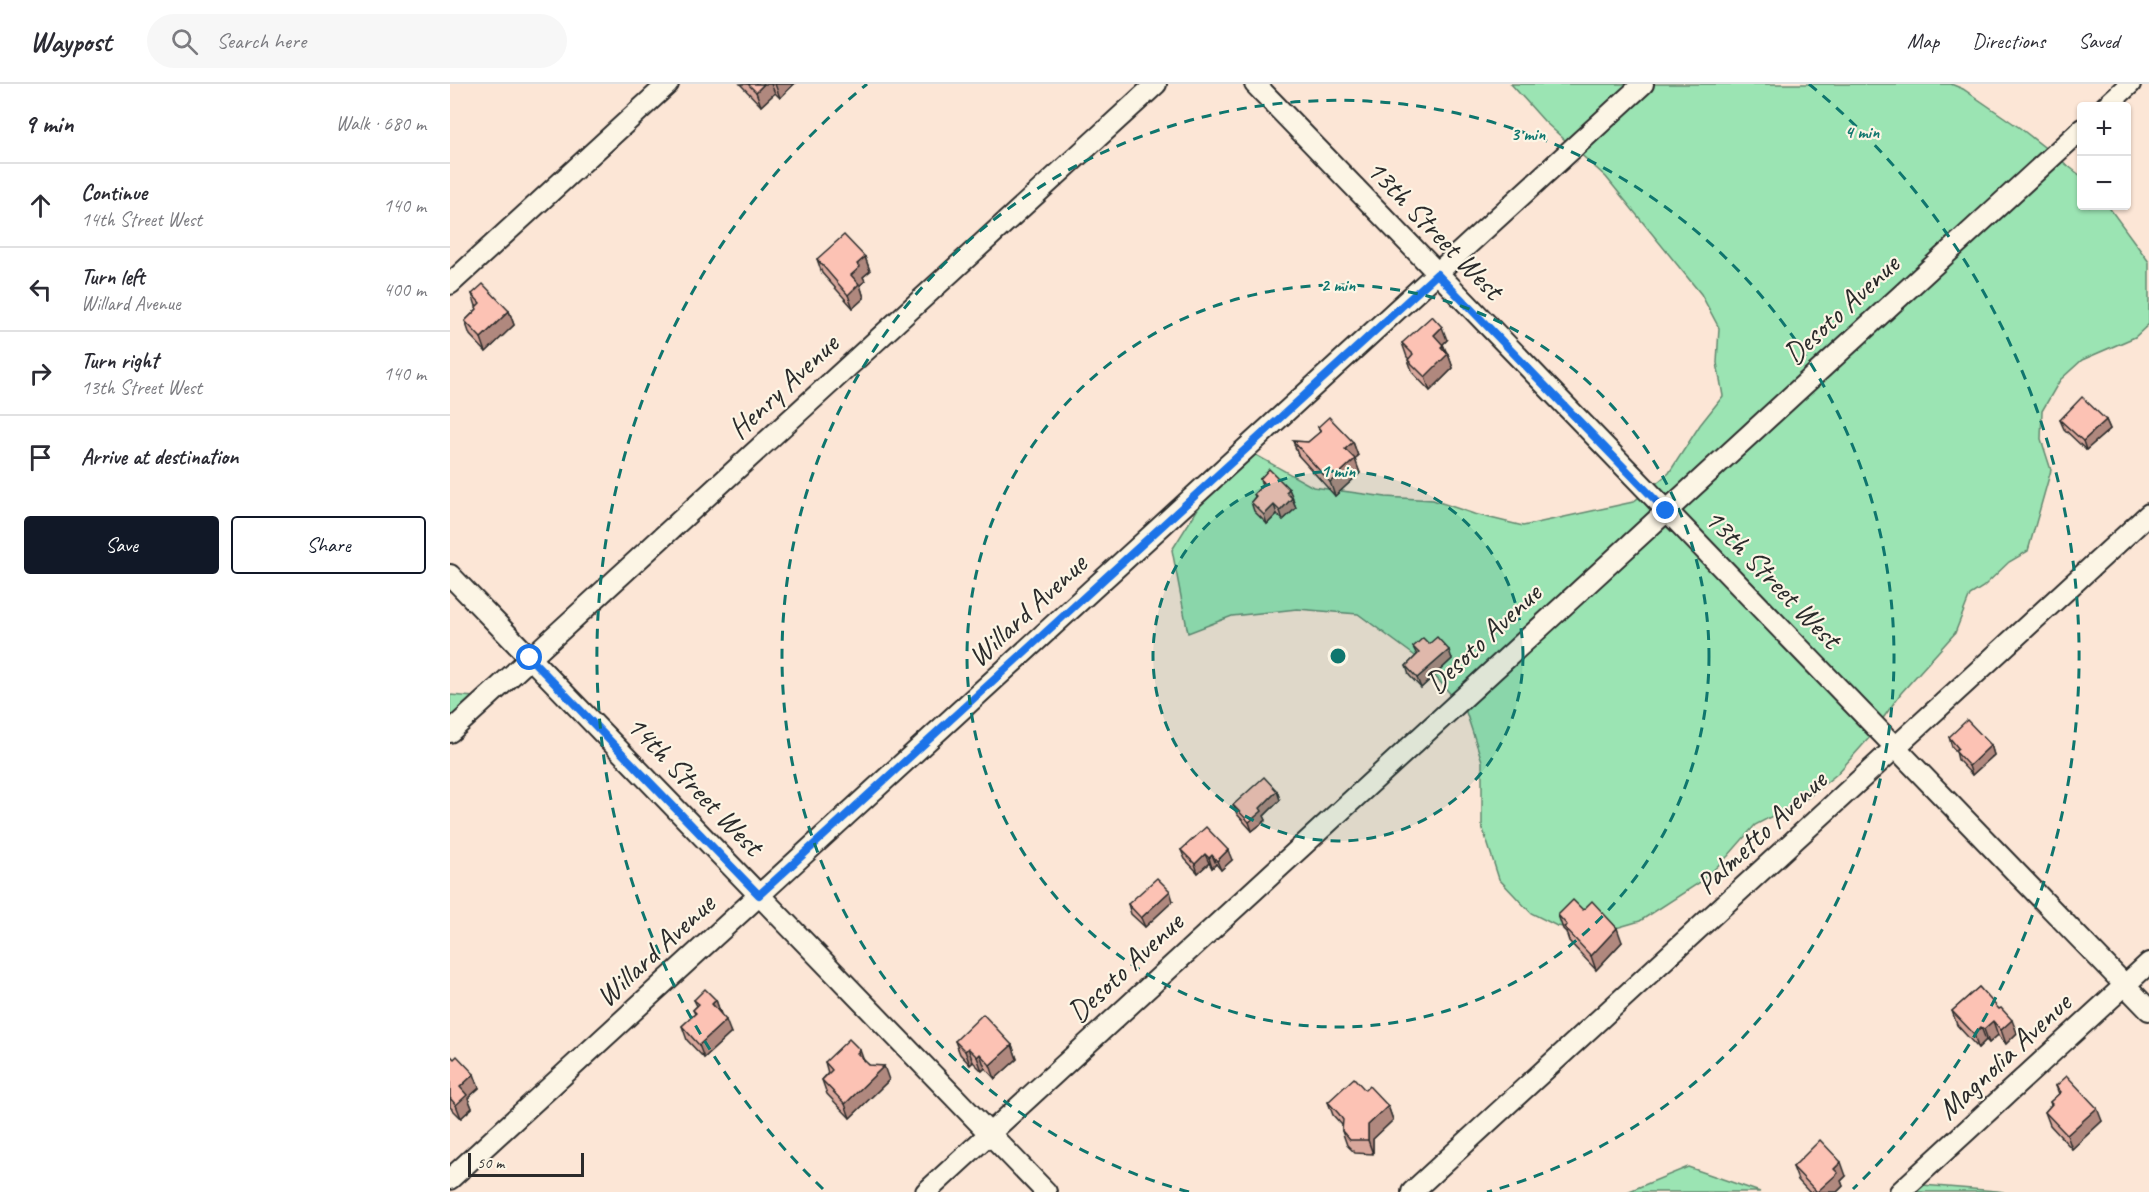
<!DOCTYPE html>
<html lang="en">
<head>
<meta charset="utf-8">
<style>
	:root { --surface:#fff; --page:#f7f7f7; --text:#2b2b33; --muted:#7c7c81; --line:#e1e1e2; --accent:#111827 }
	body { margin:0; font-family:Caveat,sans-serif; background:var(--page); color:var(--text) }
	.controls { position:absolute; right:18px; top:18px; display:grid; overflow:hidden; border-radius:6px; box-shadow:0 2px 4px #0004 }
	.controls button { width:54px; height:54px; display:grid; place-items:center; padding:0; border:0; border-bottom:2px solid var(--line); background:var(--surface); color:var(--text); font:30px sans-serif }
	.scale { position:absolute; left:18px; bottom:15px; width:116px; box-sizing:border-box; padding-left:6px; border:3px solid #2b2b2b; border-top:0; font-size:16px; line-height:21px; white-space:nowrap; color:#2b2b2b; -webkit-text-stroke:4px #fcf5e5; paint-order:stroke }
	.stop { position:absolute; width:18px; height:18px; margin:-14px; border:4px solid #1a73e8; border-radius:50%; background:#fff }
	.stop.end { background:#1a73e8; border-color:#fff; box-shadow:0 2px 6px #0008 }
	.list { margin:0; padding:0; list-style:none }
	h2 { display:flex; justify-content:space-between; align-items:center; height:78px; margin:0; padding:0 24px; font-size:26px }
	h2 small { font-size:20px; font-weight:400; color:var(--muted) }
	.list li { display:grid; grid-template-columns:39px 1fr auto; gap:18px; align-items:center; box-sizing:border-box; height:84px; padding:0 24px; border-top:2px solid var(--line) }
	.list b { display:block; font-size:22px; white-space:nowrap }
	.list p { margin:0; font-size:20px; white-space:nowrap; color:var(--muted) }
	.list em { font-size:20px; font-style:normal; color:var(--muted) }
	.actions { display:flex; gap:12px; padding:18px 24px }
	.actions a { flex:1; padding:14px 0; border:2px solid var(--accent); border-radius:6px; text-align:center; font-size:21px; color:var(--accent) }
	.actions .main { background:var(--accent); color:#fff }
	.icon { flex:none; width:33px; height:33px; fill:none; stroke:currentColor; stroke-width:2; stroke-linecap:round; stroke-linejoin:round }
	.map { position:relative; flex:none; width:1699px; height:1108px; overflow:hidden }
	header { display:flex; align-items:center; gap:36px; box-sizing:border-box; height:84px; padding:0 30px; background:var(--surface); border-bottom:2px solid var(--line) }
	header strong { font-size:28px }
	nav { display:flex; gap:33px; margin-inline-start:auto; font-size:21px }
	.search { width:420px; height:54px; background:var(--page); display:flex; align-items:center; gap:15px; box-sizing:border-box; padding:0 21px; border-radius:33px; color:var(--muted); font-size:22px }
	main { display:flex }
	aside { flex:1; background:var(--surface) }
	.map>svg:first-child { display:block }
	.green { fill:#9be4b3; stroke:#63886f; stroke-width:1.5 }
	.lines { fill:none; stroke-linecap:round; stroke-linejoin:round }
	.minor-casing { stroke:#2b2b2b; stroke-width:24 }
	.minor { stroke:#fcf5e5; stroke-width:20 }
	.wall { fill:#d9a79b; stroke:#2b2b2b; stroke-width:1.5 }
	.shaded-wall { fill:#b0887e; stroke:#2b2b2b; stroke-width:1.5 }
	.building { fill:#fcc2b4; stroke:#2b2b2b; stroke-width:1.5 }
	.route { stroke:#1a73e8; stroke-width:8 }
	.ring { fill:none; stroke:#0f766e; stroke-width:3; stroke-dasharray:10 8 }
	.labels { text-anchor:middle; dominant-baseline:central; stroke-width:4.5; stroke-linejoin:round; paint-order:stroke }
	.street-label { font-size:30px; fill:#2b2b2b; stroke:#fcf5e5 }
	.centre { fill:#0f766e; stroke:#fcf5e5; stroke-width:3 }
	.ring-label { font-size:18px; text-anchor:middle; font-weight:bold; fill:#0f766e; stroke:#fcf5e5; stroke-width:4.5; stroke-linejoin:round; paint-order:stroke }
</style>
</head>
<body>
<header>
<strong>Waypost</strong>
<div class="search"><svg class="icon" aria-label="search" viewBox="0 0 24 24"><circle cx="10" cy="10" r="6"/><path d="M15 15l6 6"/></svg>Search here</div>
<nav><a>Map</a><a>Directions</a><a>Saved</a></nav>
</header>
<main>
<aside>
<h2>9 min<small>Walk · 680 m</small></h2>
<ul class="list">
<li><svg class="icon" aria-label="ahead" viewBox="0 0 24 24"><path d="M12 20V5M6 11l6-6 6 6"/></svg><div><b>Continue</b><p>14th Street West</p></div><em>140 m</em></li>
<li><svg class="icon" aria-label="left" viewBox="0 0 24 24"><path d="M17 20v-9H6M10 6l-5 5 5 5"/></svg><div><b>Turn left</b><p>Willard Avenue</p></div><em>400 m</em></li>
<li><svg class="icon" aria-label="right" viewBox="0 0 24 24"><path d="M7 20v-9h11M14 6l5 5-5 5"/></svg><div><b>Turn right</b><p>13th Street West</p></div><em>140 m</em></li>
<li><svg class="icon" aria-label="arrive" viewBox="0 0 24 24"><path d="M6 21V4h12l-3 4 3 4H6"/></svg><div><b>Arrive at destination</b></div></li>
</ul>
<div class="actions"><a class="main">Save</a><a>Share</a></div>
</aside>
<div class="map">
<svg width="1699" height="1108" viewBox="0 0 1699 1108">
	<rect width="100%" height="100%" fill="#fce6d6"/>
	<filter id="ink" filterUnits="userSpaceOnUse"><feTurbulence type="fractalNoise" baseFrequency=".0167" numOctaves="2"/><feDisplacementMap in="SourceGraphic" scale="12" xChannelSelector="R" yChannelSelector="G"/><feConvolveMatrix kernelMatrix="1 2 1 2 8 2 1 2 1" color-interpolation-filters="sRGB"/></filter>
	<g filter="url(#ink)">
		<g class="green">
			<polygon points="1061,0 1501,0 1513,5 1570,44 1631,92 1632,122 1658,122 1699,178 1699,240 1685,253 1632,276 1610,296 1592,327 1591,355 1601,386 1578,467 1559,478 1533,503 1520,511 1505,549 1451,609 1419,654 1387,690 1357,714 1305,741 1278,772 1252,797 1190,837 1166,844 1140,847 1107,842 1081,829 1049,795 1032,742 1032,677 1016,628 972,577 908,530 847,525 782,532 738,549 722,466 788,361 863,403 936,413 983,416 1024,430 1073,442 1183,418 1219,389 1250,341 1273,312 1267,279 1269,244 1251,210 1156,93 1095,38"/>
			<polygon points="0,611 39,614 0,649"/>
			<polygon points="1238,1083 1310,1108 1177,1108"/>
			<polygon points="1472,1101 1547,1107 1554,1108 1454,1108"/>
		</g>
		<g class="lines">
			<defs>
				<g id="minor">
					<polyline points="805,0 1699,926"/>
					<polyline points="1656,22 1680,0"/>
					<polyline points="0,200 218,0"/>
					<polyline points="0,491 596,1108"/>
					<polyline points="0,648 706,0"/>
					<polyline points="0,1095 1193,0"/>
					<polyline points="476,1108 1632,45"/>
					<polyline points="962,1108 1699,430"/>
					<polyline points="1450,1108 1699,879"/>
				</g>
			</defs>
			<use href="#minor" class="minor-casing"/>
			<use href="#minor" class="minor"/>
		</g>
		<g class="wall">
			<polygon points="290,0 344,0 330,14 325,9 311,22"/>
			<polygon points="415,173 420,187 413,193 415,197 410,201 414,214 403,224 372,189 367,175"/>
			<polygon points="22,210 59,227 64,241 36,268 20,251 15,237 27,225"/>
			<polygon points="997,256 993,260 996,267 998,270 1003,284 980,307 963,289 958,276 959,275 957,273 952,259"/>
			<polygon points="1610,336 1656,336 1660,345 1636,366 1614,345"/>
			<polygon points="868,343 903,358 908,372 904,375 910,389 885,412 848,371 843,357 858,358 870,348"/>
			<polygon points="810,395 839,405 846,424 833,436 827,430 817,440 804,427 801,418 805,413 804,410 812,402"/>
			<polygon points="979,560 1002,575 971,604 959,591 956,582 967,571 963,563"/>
			<polygon points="1499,653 1541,661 1544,671 1522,691 1508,676 1506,667 1502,663"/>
			<polygon points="827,707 830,716 814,732 816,736 802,747 787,730 783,721"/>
			<polygon points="731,766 782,776 771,786 766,780 762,784 759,779 748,789 735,775"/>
			<polygon points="723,817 695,843 681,830 678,820"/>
			<polygon points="1133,826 1172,858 1146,886 1119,857 1116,848 1113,845 1108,831"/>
			<polygon points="1529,903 1567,949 1556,960 1548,951 1539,959 1536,956 1528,964 1507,941 1502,927"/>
			<polygon points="244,916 266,916 270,929 281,949 254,974 237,956 232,942 245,930 243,926 247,922"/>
			<polygon points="505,957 562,961 567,975 545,995 535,984 532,987 523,978 520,981 510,970"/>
			<polygon points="0,971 29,1004 18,1014 22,1024 11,1034 0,1023"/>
			<polygon points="414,977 439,996 400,1034 377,1010 372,996 378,989 375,978"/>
			<polygon points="1606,1002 1652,1037 1622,1065 1600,1041 1595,1028 1601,1021 1600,1018 1609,1010"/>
			<polygon points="915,1006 938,1022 943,1036 923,1055 923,1070 905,1069 897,1061 892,1047 892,1041 883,1031 878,1018"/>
			<polygon points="1343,1083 1396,1092 1391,1097 1393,1102 1387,1108 1359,1108 1348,1096"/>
		</g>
		<g class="shaded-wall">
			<polygon points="314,0 321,0 325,9 311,22 306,8"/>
			<polygon points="325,0 344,0 330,14"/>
			<polygon points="415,173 420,187 413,193 415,197 410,201 414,214 403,224 398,211 401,191 407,180"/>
			<polygon points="59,227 64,241 36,268 31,254"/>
			<polygon points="992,243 997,256 989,264 984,251"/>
			<polygon points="993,261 997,271 998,270 1003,284 980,307 975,293"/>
			<polygon points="1656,336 1660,345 1636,366 1633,357"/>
			<polygon points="903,358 908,372 900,379 895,365"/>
			<polygon points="905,375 910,389 885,412 880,398"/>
			<polygon points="839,405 843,414 839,417 836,408"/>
			<polygon points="842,414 846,424 833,436 830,427"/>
			<polygon points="824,421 827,430 817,440 814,431"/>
			<polygon points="999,566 1002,575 971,604 967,594"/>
			<polygon points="1541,661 1544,671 1522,691 1519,682"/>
			<polygon points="827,707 830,716 814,732 816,736 802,747 799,738 810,724"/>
			<polygon points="778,766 782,776 771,786 767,777"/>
			<polygon points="755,770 759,779 748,789 745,780"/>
			<polygon points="762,771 766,780 762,784 759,774"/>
			<polygon points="720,807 723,817 695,843 691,834"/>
			<polygon points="1167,844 1172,858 1146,886 1141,872"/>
			<polygon points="266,916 271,930 262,920"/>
			<polygon points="276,936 281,949 254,974 249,961"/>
			<polygon points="1562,936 1567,949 1556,960 1551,946"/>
			<polygon points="1543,937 1548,951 1539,959 1534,945"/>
			<polygon points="1531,943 1536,956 1528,964 1524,950"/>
			<polygon points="562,961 567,975 545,995 540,981"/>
			<polygon points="518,964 523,978 520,981 515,967"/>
			<polygon points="410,966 415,980 407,969"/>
			<polygon points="530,970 535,984 532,987 527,973"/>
			<polygon points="434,982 439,996 400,1034 395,1020"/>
			<polygon points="24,990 29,1004 18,1014 22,1024 11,1034 6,1021 10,1003"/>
			<polygon points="938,1022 943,1036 923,1055 923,1070 918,1056 918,1041"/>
			<polygon points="1647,1024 1652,1037 1622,1065 1617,1051"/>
			<polygon points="1391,1078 1396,1092 1391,1097 1393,1102 1387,1108 1367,1108 1384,1085"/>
		</g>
		<g class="building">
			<polygon points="298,0 314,0 306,8"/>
			<polygon points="394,151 415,173 407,180 410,183 401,191 409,200 398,211 367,175"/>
			<polygon points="33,200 59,227 31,254 15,237 27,225 26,223 30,219 22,210"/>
			<polygon points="982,232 992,243 984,251 993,261 991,263 998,270 975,293 958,276 963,270 952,259"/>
			<polygon points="1632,313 1656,336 1633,357 1610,336"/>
			<polygon points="879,333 903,358 895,365 905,375 880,398 843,357 858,358 871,347 868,343"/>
			<polygon points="819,385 839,405 836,408 842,414 830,427 824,421 814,431 801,418 806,412 804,410 814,400 810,395"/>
			<polygon points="987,553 999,566 967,594 956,582 969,569 963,563 973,554 979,560"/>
			<polygon points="1517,636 1541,661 1519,682 1505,667 1508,664 1499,653"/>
			<polygon points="814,693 827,707 810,724 812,727 799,738 783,721"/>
			<polygon points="756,743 778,766 767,777 762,771 759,774 755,770 745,780 731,766"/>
			<polygon points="707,794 720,807 691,834 678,820"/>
			<polygon points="1123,816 1133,826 1142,817 1167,844 1141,872 1114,843 1117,841 1108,831"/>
			<polygon points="1529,903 1549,925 1551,924 1562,936 1551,946 1543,937 1534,945 1531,943 1524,950 1502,927"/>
			<polygon points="255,905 266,916 262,920 276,936 249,961 232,942 246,929 243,926 249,920 244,916"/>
			<polygon points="533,930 562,961 540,981 530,970 527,973 518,964 515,967 505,957"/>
			<polygon points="399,955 410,966 407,969 419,981 434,982 395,1020 372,996 382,986 375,978"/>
			<polygon points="0,971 4,975 7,972 24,990 10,1003 17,1011 6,1021 0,1014"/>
			<polygon points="1617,992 1647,1024 1617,1051 1595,1028 1602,1020 1600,1018 1611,1008 1606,1002"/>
			<polygon points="904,994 915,1006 919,1002 938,1022 918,1041 918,1056 900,1056 892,1047 893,1036 889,1030 878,1018"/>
			<polygon points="1370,1056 1391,1078 1384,1085 1388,1089 1367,1108 1343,1083"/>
		</g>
	</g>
	<g class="lines" filter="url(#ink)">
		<polyline class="route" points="80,574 309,811 987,190 1216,427"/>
	</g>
	<circle cx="888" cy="572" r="185" fill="#0f766e" fill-opacity=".12"/>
	<g class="ring">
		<circle cx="888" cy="572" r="185"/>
		<circle cx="888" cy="572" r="371"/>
		<path d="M739 1108A556 556 0 1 1 1037 1108"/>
		<path d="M373 1105A741 741 0 0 1 417 0M1359 0A741 741 0 0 1 1403 1105"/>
	</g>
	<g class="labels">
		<g class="street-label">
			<text transform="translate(985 145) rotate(46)">13th Street West</text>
			<text transform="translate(1391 225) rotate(-43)">Desoto Avenue</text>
			<text transform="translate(333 302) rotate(-43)">Henry Avenue</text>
			<text transform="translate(1323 494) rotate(46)">13th Street West</text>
			<text transform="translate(577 526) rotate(-43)">Willard Avenue</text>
			<text transform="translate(1033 554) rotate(-43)">Desoto Avenue</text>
			<text transform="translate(245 701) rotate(46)">14th Street West</text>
			<text transform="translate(1311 748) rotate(-43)">Palmetto Avenue</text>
			<text transform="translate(205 866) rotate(-43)">Willard Avenue</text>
			<text transform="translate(675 883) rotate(-43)">Desoto Avenue</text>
			<text transform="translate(1554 972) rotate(-43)">Magnolia Avenue</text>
		</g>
	</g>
	<circle cx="888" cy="572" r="9" class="centre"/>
	<g class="ring-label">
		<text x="1412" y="54">4 min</text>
		<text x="1078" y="56">3 min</text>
		<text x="888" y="207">2 min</text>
		<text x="888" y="393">1 min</text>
	</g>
</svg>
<div class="controls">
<button>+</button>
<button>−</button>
</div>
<div class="scale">50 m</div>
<div class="stop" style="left:80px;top:574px"></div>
<div class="stop end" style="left:1216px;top:427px"></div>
</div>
</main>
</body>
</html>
